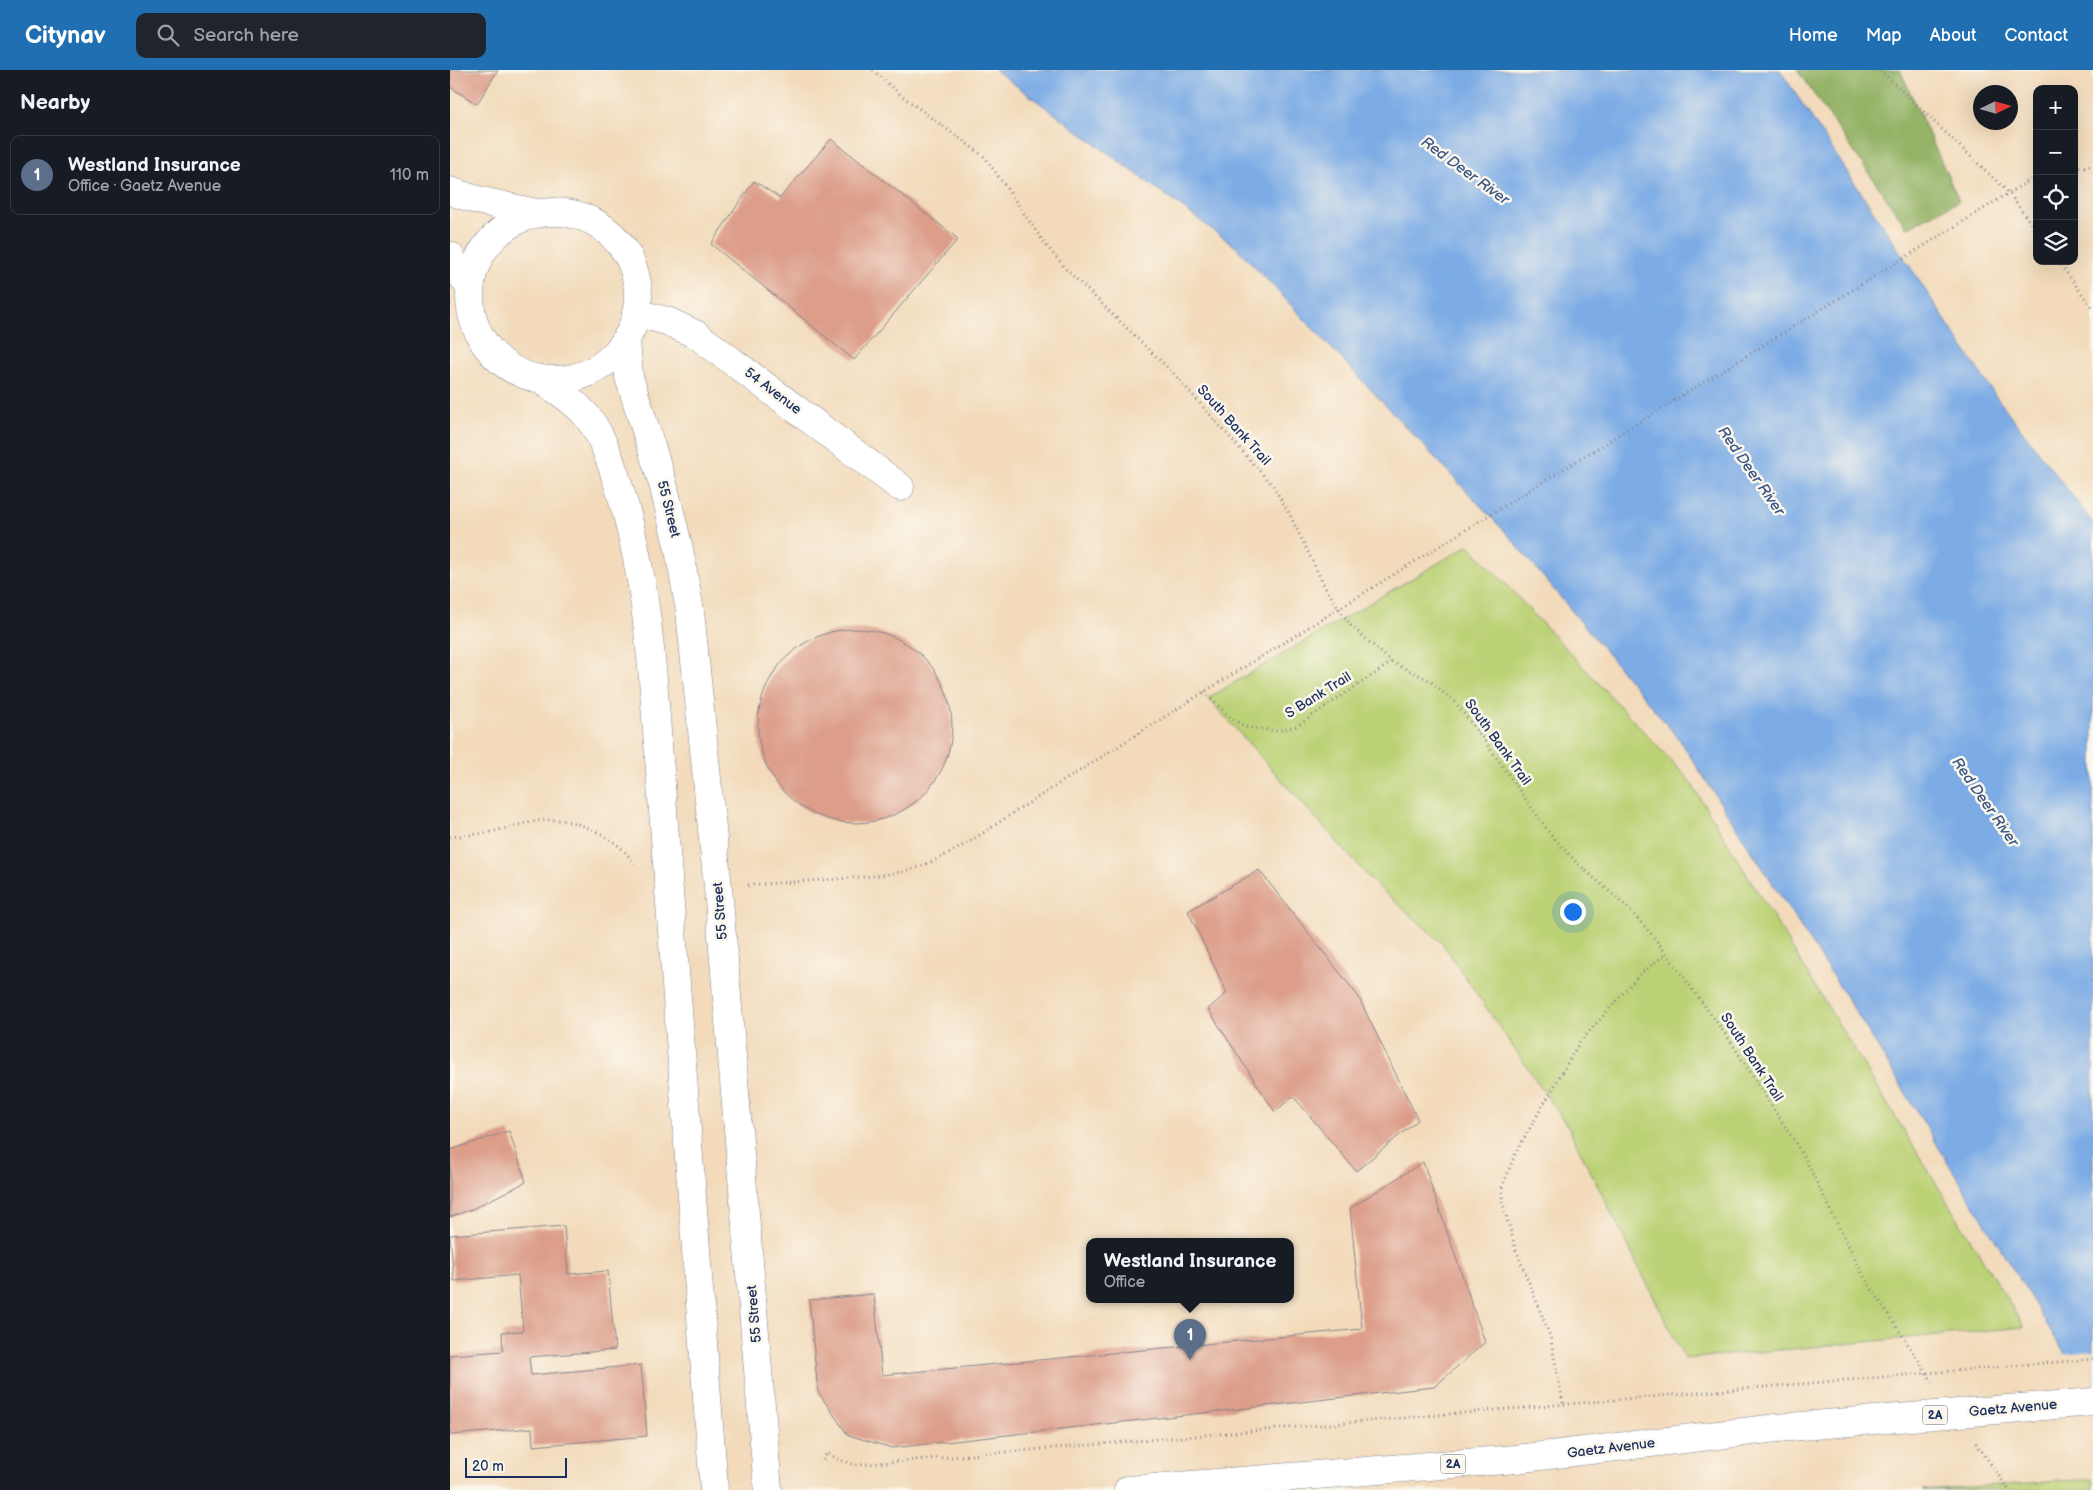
<!DOCTYPE html>
<html lang="en">
<head>
<meta charset="utf-8">
<style>
	:root { --surface:#171b24; --page:#20242c; --text:#f1f3f6; --muted:#9ea1a6; --line:#363941; --accent:#1f6fb2 }
	body { margin:0; font-family:"Balsamiq Sans",sans-serif; background:var(--page); color:var(--text) }
	.controls { position:absolute; right:15px; top:15px; display:grid; overflow:hidden; border-radius:10px; box-shadow:0 5px 20px #0002 }
	.controls button { width:45px; height:45px; display:grid; place-items:center; padding:0; border:0; border-bottom:1px solid var(--line); background:var(--surface); color:var(--text); font:25px sans-serif }
	.compass { position:absolute; left:1523px; top:15px; width:45px; height:45px; border-radius:50%; background:var(--surface); box-shadow:0 5px 20px #0002; rotate:85deg }
	.scale { position:absolute; left:15px; bottom:12px; width:102px; box-sizing:border-box; padding-left:5px; border:2px solid #1b2f5e; border-top:0; font-size:14px; line-height:18px; white-space:nowrap; color:#1b2f5e; -webkit-text-stroke:4px #fbf7ec; paint-order:stroke }
	.you { position:absolute; left:1122px; top:841px; width:18px; height:18px; margin:-12px; border:4px solid #fff; border-radius:50%; background:#1a73e8; box-shadow:0 0 0 8px #1a73e833 }
	.badge { display:grid; place-items:center; width:32px; height:32px; border-radius:50%; background:var(--accent); color:#fff; font-size:16px; font-weight:700 }
	.pin { position:absolute; translate:-50% -41px; filter:drop-shadow(0 1px 2px #0008) }
	.pin::after { content:''; position:absolute; top:26px; width:18px; height:15px; background:inherit; clip-path:polygon(0 0,100% 0,50% 100%) }
	.popup { position:absolute; left:636px; top:1168px; width:208px; height:65px; box-sizing:border-box; display:grid; place-content:center; border-radius:10px; background:var(--surface); filter:drop-shadow(0 1px 4px #0005); font-size:16px; white-space:nowrap; color:var(--muted) }
	.popup b { font-size:19px; color:var(--text) }
	.popup::after { content:''; position:absolute; left:50%; top:100%; margin-left:-10px; border:10px solid transparent; border-top-color:var(--surface) }
	.list { margin:0; padding:0; list-style:none }
	h2 { display:flex; justify-content:space-between; align-items:center; height:65px; margin:0; padding:0 20px; font-size:21px }
	h2 small { font-size:16px; font-weight:400; color:var(--muted) }
	.list li { display:grid; grid-template-columns:32px 1fr auto; gap:15px; align-items:center; box-sizing:border-box; height:80px; margin:0 10px 10px; padding:0 10px; border:1px solid var(--line); border-radius:10px }
	.list b { display:block; font-size:19px; white-space:nowrap }
	.list p { margin:0; font-size:16px; white-space:nowrap; color:var(--muted) }
	.list em { font-size:16px; font-style:normal; color:var(--muted) }
	.icon { flex:none; width:28px; height:28px; fill:none; stroke:currentColor; stroke-width:2; stroke-linecap:round; stroke-linejoin:round }
	.map { position:relative; flex:none; width:1643px; height:1420px; overflow:hidden }
	header { display:flex; align-items:center; gap:30px; box-sizing:border-box; height:70px; padding:0 25px; background:var(--accent); color:#fff }
	header strong { font-size:24px }
	nav { display:flex; gap:28px; margin-inline-start:auto; font-size:18px }
	.search { width:350px; height:45px; background:var(--page); display:flex; align-items:center; gap:12px; box-sizing:border-box; padding:0 18px; border-radius:10px; color:var(--muted); font-size:19px }
	main { display:flex }
	aside { flex:1; background:var(--surface) }
	.map>svg:first-child { display:block }
	.green { fill:#bbd175; stroke:#6b806a }
	.forest { fill:#94b366; stroke:#587162 }
	.water { fill:#7babe5; stroke:#4b6da2 }
	.pier { fill:#f2daba }
	.building { fill:#dc9d89 }
	.lines { fill:none; stroke-linecap:round; stroke-linejoin:round }
	.minor-casing { stroke:#86848c; stroke-width:29 }
	.tertiary-casing { stroke:#86848c; stroke-width:29 }
	.primary-casing { stroke:#86848c; stroke-width:29 }
	.path { stroke:#86848c; stroke-width:3; stroke-dasharray:1 4; stroke-linecap:butt }
	.minor { stroke:#fff; stroke-width:28 }
	.tertiary { stroke:#fff; stroke-width:28 }
	.primary { stroke:#fff; stroke-width:28 }
	.primary-bridge-casing { stroke:#86848c; stroke-width:29; stroke-linecap:butt }
	.path-bridge { stroke:#86848c; stroke-width:3; stroke-dasharray:1 4; stroke-linecap:butt }
	.primary-bridge { stroke:#fff; stroke-width:28 }
	.labels { text-anchor:middle; dominant-baseline:central; stroke-width:5; stroke-linejoin:round; paint-order:stroke }
	.shield { fill:#fbf7ec; stroke:#5e6b89; stroke-width:1 }
	.shield-label { font-size:12px; font-weight:bold; fill:#1b2f5e }
	.street-label { font-size:14px; fill:#1b2f5e; stroke:#fbf7ec }
	.water-label { font-size:15px; font-style:italic; fill:#385486; stroke:#fbf7ec }
</style>
</head>
<body>
<header>
<strong>Citynav</strong>
<div class="search"><svg class="icon" aria-label="search" viewBox="0 0 24 24"><circle cx="10" cy="10" r="6"/><path d="M15 15l6 6"/></svg>Search here</div>
<nav><a>Home</a><a>Map</a><a>About</a><a>Contact</a></nav>
</header>
<main>
<aside>
<h2>Nearby<small></small></h2>
<ul class="list">
<li><span class="badge" style="background:#5c6f8a">1</span><div><b>Westland Insurance</b><p>Office · Gaetz Avenue</p></div><em>110 m</em></li>
</ul>
</aside>
<div class="map">
<svg width="1643" height="1420" viewBox="0 0 1643 1420">
	<rect width="100%" height="100%" fill="#fbf7ec"/>
	<filter id="ink" filterUnits="userSpaceOnUse"><feTurbulence type="fractalNoise" baseFrequency=".02" numOctaves="2"/><feDisplacementMap in="SourceGraphic" scale="10" xChannelSelector="R" yChannelSelector="G"/><feConvolveMatrix kernelMatrix="1 2 1 2 8 2 1 2 1" color-interpolation-filters="sRGB"/></filter>
	<filter id="wash" filterUnits="userSpaceOnUse"><feTurbulence type="fractalNoise" baseFrequency=".0096" numOctaves="4" result="noise"/><feDisplacementMap in="SourceGraphic" scale="20" xChannelSelector="R" yChannelSelector="G"/><feGaussianBlur stdDeviation="1.12" result="paint"/><feColorMatrix in="noise" values="0 0 0 0 0 0 0 0 0 0 0 0 0 0 0 0 0 1.4 0 .05"/><feComposite in="paint" operator="in"/></filter>
	<g filter="url(#wash)">
		<rect width="100%" height="100%" fill="#f2daba"/>
		<g class="green">
			<polygon points="1019,475 1239,710 1574,1257 1235,1289 1118,1057 992,873 922,811 758,628"/>
			<polygon points="1643,1409 1643,1420 1472,1420"/>
		</g>
		<polygon class="forest" points="1347,0 1450,0 1509,131 1457,158"/>
		<polygon class="water" points="545,0 1330,0 1544,324 1643,453 1643,1330 1411,950 1229,669 1059,466 786,177"/>
		<polygon class="pier" points="1643,1281 1643,1332 1612,1284"/>
		<g id="blocks">
			<g class="building">
				<polygon points="0,0 48,0 27,34 0,17"/>
				<polygon points="381,69 508,169 404,290 261,174 304,111 330,128"/>
				<circle cx="405" cy="656" r="97"/>
				<polygon points="809,800 908,926 968,1050 906,1101 843,1026 825,1042 758,939 777,923 738,841"/>
				<polygon points="59,1061 76,1112 20,1140 0,1147 0,1080"/>
				<polygon points="973,1092 1035,1272 984,1317 442,1378 398,1365 368,1322 359,1230 424,1224 432,1305 912,1259 900,1138"/>
				<polygon points="114,1156 118,1204 158,1201 165,1280 79,1287 81,1305 191,1295 197,1366 83,1376 82,1358 0,1365 0,1285 53,1281 52,1262 73,1261 68,1205 4,1211 0,1165"/>
			</g>
		</g>
	</g>
	<g filter="url(#ink)">
		<use href="#blocks" fill-opacity="0" stroke="#86848c" stroke-width="1"/>
		<g class="lines">
			<defs>
				<polyline id="minor" points="186,243 217,251 247,265 450,417"/>
				<g id="tertiary">
					<polyline points="0,121 27,130 86,143"/>
					<circle cx="104" cy="226" r="84"/>
					<polyline points="0,186 20,218"/>
					<polyline points="176,269 179,307 213,414 229,479 240,541 268,818 318,1420"/>
					<path d="M90 309C106 320 122 329 135 344 150 361 158 384 165 405 189 475 198 548 204 621L264 1420"/>
				</g>
				<polyline id="primary" points="678,1420 1066,1389 1327,1358"/>
			</defs>
			<use href="#minor" class="minor-casing"/>
			<use href="#tertiary" class="tertiary-casing"/>
			<use href="#primary" class="primary-casing"/>
			<g class="path">
				<polyline points="423,0 452,26 535,87 595,174 616,199 723,303 823,416 840,445 876,519 901,556 942,592 979,610 1005,632 1029,663 1101,765 1127,793 1176,836 1203,866 1279,969 1353,1085 1413,1205 1483,1313"/>
				<polyline points="1430,0 1559,123 1587,162"/>
				<polyline points="1624,97 1643,96"/>
				<polyline points="1559,123 1587,106"/>
				<polyline points="1608,191 1643,239"/>
				<polyline points="754,622 782,649 796,657 827,661 847,656 942,592"/>
				<path d="M0 767C11 766 23 765 35 763 81 754 101 739 147 762 163 770 175 779 184 794"/>
				<path d="M298 815C328 813 357 811 386 809 412 807 437 806 462 799 500 787 533 763 566 741"/>
				<polyline points="1113,1333 1100,1266 1065,1177 1052,1131 1052,1118 1065,1084 1129,973 1189,905 1216,884"/>
				<polyline points="1526,1373 1559,1420"/>
				<polyline points="373,1390 377,1383 390,1390 406,1395 1303,1318"/>
			</g>
			<use href="#minor" class="minor"/>
			<use href="#tertiary" class="tertiary"/>
			<use href="#primary" class="primary"/>
			<defs>
				<polyline id="primary-bridge" points="1327,1358 1643,1332"/>
			</defs>
			<use href="#primary-bridge" class="primary-bridge-casing"/>
			<g class="path-bridge">
				<polyline points="566,741 754,622 1559,123"/>
				<polyline points="1303,1318 1643,1289"/>
			</g>
			<use href="#primary-bridge" class="primary-bridge"/>
		</g>
	</g>
	<g class="labels">
		<g class="shield">
			<rect x="1472.5" y="1335.5" width="25" height="19" rx="4"/>
			<rect x="990.5" y="1384.5" width="25" height="19" rx="4"/>
		</g>
		<g class="shield-label">
			<text x="1485" y="1345">2A</text>
			<text x="1003" y="1394">2A</text>
		</g>
		<g class="street-label">
			<text transform="translate(323 321) rotate(37)">54 Avenue</text>
			<text transform="translate(784 355) rotate(48)">South Bank Trail</text>
			<text transform="translate(219 439) rotate(76)">55 Street</text>
			<text transform="translate(868 625) rotate(-32)">S Bank Trail</text>
			<text transform="translate(1048 672) rotate(54)">South Bank Trail</text>
			<text transform="translate(270 841) rotate(-95)">55 Street</text>
			<text transform="translate(1302 987) rotate(57)">South Bank Trail</text>
			<text transform="translate(304 1244) rotate(-95)">55 Street</text>
			<text transform="translate(1563 1338) rotate(-5)">Gaetz Avenue</text>
			<text transform="translate(1161 1378) rotate(-7)">Gaetz Avenue</text>
		</g>
		<g class="water-label">
			<text transform="translate(1015 101) rotate(36)">Red Deer River</text>
			<text transform="translate(1301 401) rotate(55)">Red Deer River</text>
			<text transform="translate(1535 732) rotate(55)">Red Deer River</text>
		</g>
	</g>
</svg>
<div class="controls">
<button>+</button>
<button>−</button>
<button><svg class="icon" aria-label="locate" viewBox="0 0 24 24"><circle cx="12" cy="12" r="6"/><path d="M12 2v4M12 18v4M2 12h4M18 12h4"/></svg></button>
<button><svg class="icon" aria-label="layers" viewBox="0 0 24 24"><path d="M12 4l9 5-9 5-9-5zM3 14l9 5 9-5"/></svg></button>
</div>
<svg class="compass" viewBox="-18 -18 36 36"><path d="M0-13l5 13h-10z" fill="#e53935"/><path d="M0 13l5-13h-10z" fill="#9ea1a6"/></svg>
<div class="scale">20 m</div>
<div class="you"></div>
<div class="pin badge" style="left:740px;top:1290px;background:#5c6f8a">1</div>
<div class="popup"><b>Westland Insurance</b>Office</div>
</div>
</main>
</body>
</html>
